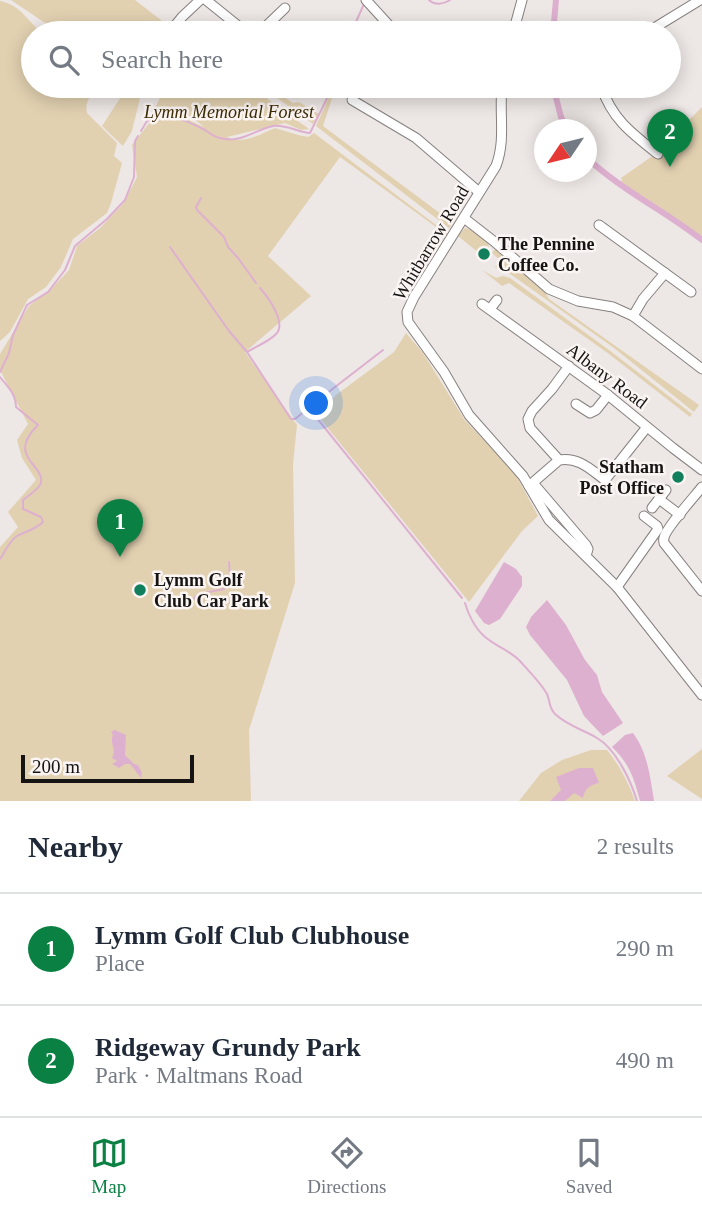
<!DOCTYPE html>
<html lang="en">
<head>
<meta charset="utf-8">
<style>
	:root { --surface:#fff; --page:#f6f6f7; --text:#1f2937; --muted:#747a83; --line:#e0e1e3; --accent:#0b8043 }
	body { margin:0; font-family:"Times New Roman",serif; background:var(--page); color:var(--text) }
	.compass { position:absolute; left:534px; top:119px; width:63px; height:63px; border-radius:50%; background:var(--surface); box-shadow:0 4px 18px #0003; rotate:235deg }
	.scale { position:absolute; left:21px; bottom:18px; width:173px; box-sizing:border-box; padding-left:7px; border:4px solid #161413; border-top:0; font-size:19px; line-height:24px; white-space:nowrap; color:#161413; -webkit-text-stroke:5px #faf4f3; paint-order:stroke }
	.you { position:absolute; left:317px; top:404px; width:24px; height:24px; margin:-18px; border:5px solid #fff; border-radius:50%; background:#1a73e8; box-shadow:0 0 0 10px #1a73e833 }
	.badge { display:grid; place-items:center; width:46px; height:46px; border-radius:50%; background:var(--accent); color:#fff; font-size:23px; font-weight:700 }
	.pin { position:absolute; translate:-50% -58px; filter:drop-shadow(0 2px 4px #0008) }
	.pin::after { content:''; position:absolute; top:37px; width:24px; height:21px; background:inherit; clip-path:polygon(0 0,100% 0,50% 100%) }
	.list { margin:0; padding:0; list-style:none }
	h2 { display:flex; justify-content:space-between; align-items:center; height:91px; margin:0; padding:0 28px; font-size:30px }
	h2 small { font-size:23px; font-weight:400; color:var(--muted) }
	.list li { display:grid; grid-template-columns:46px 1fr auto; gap:21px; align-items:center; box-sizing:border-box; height:112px; padding:0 28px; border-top:2px solid var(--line) }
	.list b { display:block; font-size:26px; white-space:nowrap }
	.list p { margin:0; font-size:23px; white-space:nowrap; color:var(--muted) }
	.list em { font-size:23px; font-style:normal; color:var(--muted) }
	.icon { flex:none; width:38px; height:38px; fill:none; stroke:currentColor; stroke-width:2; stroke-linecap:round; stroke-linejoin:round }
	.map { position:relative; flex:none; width:702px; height:801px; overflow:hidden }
	.search { position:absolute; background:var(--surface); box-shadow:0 4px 18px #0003; left:21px; right:21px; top:21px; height:77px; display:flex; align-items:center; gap:18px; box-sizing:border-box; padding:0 24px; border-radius:38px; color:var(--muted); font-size:26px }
	.sheet { height:315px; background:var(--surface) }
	nav { display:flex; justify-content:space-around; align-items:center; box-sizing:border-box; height:98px; border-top:2px solid var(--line); background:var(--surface); font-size:19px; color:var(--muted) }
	nav a { display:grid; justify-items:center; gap:4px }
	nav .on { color:var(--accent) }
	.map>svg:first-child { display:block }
	.green { fill:#e2d1b1 }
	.water { fill:#deb0d0 }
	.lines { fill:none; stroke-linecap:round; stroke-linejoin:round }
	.stream { stroke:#deb0d0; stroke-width:2 }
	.canal { stroke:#deb0d0; stroke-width:6 }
	.minor-casing { stroke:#86807f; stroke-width:11 }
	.minor { stroke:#fff; stroke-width:9 }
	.poi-dot { fill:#117f5c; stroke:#faf4f3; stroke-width:2.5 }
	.labels { text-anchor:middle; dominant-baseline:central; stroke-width:5; stroke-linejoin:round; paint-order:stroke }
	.park-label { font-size:18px; font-style:italic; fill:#3c2b03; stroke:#faf4f3 }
	.street-label { font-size:18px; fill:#161413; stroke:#faf4f3 }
	.poi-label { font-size:18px; font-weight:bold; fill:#161413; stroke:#faf4f3; text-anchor:start }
</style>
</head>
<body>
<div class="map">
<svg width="702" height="801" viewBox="0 0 702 801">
	<rect width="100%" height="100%" fill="#ede7e5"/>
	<g class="green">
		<polygon points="11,0 135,0 166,24 165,27 163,26 159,33 60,33"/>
		<path d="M0 1C23 6 26 21 43 33H33V86H99C92 94 84 101 87 113L117 143 114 156 122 163 111 203 107 213 73 239 61 267 46 287 28 299 10 332 0 341Z"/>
		<polygon points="128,86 133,86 142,90 132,131 123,146 102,126"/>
		<path d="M166 86H250L309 129 301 130 285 123 227 137C244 145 260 134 275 128L298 135 308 137 314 133 448 234 447 235 340 157 268 256 311 296 245 352 297 425 293 464 295 583 249 730 251 801H0V547L18 527 8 512 36 480 22 458 17 440 28 424 0 370V354L29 306 52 288 69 270 77 246 100 228 123 204 137 177 132 145 154 117 173 113 204 127C196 120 184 112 173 110 166 109 161 110 155 108Z"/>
		<polygon points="261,86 268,86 293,103 299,102 319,114 313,124"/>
		<polygon points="334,86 336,86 323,126 453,223 449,228 316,126"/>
		<polygon points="702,107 702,240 618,183 622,180 621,178 654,155"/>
		<polygon points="465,228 472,230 488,242 489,248 480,254 458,236"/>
		<polygon points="495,249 542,287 549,299 699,405 694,412 614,348 509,273 495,267 500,260 492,253"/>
		<polygon points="482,270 496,278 503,276 510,278 609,350 692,414 690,417 609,354 509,283 502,286"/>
		<polygon points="406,333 423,353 464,419 516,475 538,516 522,531 469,602 318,416 324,407 336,395 394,352"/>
		<polygon points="702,749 702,799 667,776"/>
		<path d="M591 750H607C620 766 628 782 635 801H519L541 773 562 760Z"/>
	</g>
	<g class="water">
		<polygon points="504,562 516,569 522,577 522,586 500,619 489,625 484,623 475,611"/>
		<polygon points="547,600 566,625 585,660 597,675 602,692 623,723 603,736 584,716 567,680 530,635 526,627 531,617"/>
		<path d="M115 730 126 735 125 755 134 764 138 765 142 773 141 778 130 764H125L119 768 112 764 117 761 112 758C117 748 109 744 113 735L111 732Z"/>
		<path d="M633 733C648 753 650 777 654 801H640C634 778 629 763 612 747L625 735Z"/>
		<path d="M579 768H593L599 783C589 785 585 789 583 798L574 793 565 801H550L561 790 556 777Z"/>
	</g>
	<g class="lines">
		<g class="stream">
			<path d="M429 0C435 6 444 4 450 0"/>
			<polyline points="351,33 364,4"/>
			<path d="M141 131 147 121C170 113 184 119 205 130 209 133 215 137 220 138 240 144 254 130 273 126 285 124 298 132 310 133L333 86"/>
			<polyline points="201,198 196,207 197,210 224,237 228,247 238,258 256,283"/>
			<polyline points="170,247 229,331 247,352 291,419 295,419 326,394 383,350"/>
			<path d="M247 352C255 347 270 341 276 334 287 323 268 297 260 288"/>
			<polyline points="0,372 9,353 13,335 27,305 48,292 65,270 75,246 107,219 125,200 134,177 135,141 138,136"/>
			<path d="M0 377C8 387 16 394 16 407L38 425C4 458 49 466 40 485 36 491 28 496 23 500V509L41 517 43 522C35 530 26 531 17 536 8 542 6 551 0 559"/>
			<polyline points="316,417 462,598"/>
			<polyline points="192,600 199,594 224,589 230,576 229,562"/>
			<path d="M465 603C468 614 475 628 484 636 495 646 509 650 519 660 528 670 541 683 547 694 550 701 549 708 555 714 568 726 584 730 597 738 616 749 631 781 637 801"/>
		</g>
		<g class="canal">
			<polyline points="553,33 556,0"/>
			<polyline points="553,86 561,117 568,130"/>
			<path d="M586 157C621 190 665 211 702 240"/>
		</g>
		<defs>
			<g id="minor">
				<polyline points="206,0 247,33"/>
				<polyline points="366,0 396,33"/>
				<polyline points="169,33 182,17 200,0"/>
				<polyline points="259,33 285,8"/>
				<polyline points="513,33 522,0"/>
				<polyline points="646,33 700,0"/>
				<path d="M502 86C499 114 506 140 496 166L414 297 407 312 408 322 444 372 469 415 523 476 549 520 617 587 702 695"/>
				<path d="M601 86C612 119 631 133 658 154"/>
				<polyline points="649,86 650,90"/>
				<polyline points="352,100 416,138 479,192"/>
				<polyline points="464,218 496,243 549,289 578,301 613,307 633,316 702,369"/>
				<polyline points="599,225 691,292"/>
				<polyline points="482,304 608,395 673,448 702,470"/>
				<polyline points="490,309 497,300"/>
				<polyline points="633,316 643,299 665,273"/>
				<polyline points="576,404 590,413 596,410 608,395"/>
				<polyline points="559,460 530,428 528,419 532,411 552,389 569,366"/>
				<polyline points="533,483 586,545 588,549 586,556"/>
				<path d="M529 486 559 460C579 457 590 469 605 480L647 427"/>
				<path d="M702 487C695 496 665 529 664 538 663 540 664 541 664 543L702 591"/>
				<polyline points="659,499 680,515"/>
				<polyline points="652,508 666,490"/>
				<polyline points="617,587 658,529 657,526 644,516"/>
			</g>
		</defs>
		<use href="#minor" class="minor-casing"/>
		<use href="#minor" class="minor"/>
	</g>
	<g class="poi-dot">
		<circle cx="484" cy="254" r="7"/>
		<circle cx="678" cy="477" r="7"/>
		<circle cx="140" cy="590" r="7"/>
	</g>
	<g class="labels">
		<g class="park-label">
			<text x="229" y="112">Lymm Memorial Forest</text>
		</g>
		<g class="street-label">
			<text transform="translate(431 243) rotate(-59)">Whitbarrow Road</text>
			<text transform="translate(607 376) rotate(37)">Albany Road</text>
		</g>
		<g class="poi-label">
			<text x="498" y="244">The Pennine<tspan x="498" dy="21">Coffee Co.</tspan></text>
			<text x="664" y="467" text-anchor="end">Statham<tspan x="664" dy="21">Post Office</tspan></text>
			<text x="154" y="580">Lymm Golf<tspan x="154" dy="21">Club Car Park</tspan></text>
		</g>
	</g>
</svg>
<svg class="compass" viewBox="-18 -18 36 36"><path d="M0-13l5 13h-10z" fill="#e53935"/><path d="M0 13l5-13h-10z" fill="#747a83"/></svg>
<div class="scale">200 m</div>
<div class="you"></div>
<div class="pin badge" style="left:120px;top:557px">1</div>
<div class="pin badge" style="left:670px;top:167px">2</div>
<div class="search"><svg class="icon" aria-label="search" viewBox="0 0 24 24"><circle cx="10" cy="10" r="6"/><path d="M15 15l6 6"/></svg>Search here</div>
</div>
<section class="sheet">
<h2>Nearby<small>2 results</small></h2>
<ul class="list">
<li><span class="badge">1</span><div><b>Lymm Golf Club Clubhouse</b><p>Place</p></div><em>290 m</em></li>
<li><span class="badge">2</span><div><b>Ridgeway Grundy Park</b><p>Park · Maltmans Road</p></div><em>490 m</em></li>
</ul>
</section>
<nav>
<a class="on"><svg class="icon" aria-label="map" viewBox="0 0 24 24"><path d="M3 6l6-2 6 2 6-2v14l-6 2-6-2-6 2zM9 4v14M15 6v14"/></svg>Map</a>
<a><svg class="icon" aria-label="directions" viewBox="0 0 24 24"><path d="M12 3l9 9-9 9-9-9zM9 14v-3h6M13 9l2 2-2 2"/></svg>Directions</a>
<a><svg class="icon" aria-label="saved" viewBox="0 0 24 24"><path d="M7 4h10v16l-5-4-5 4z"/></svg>Saved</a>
</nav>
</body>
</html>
